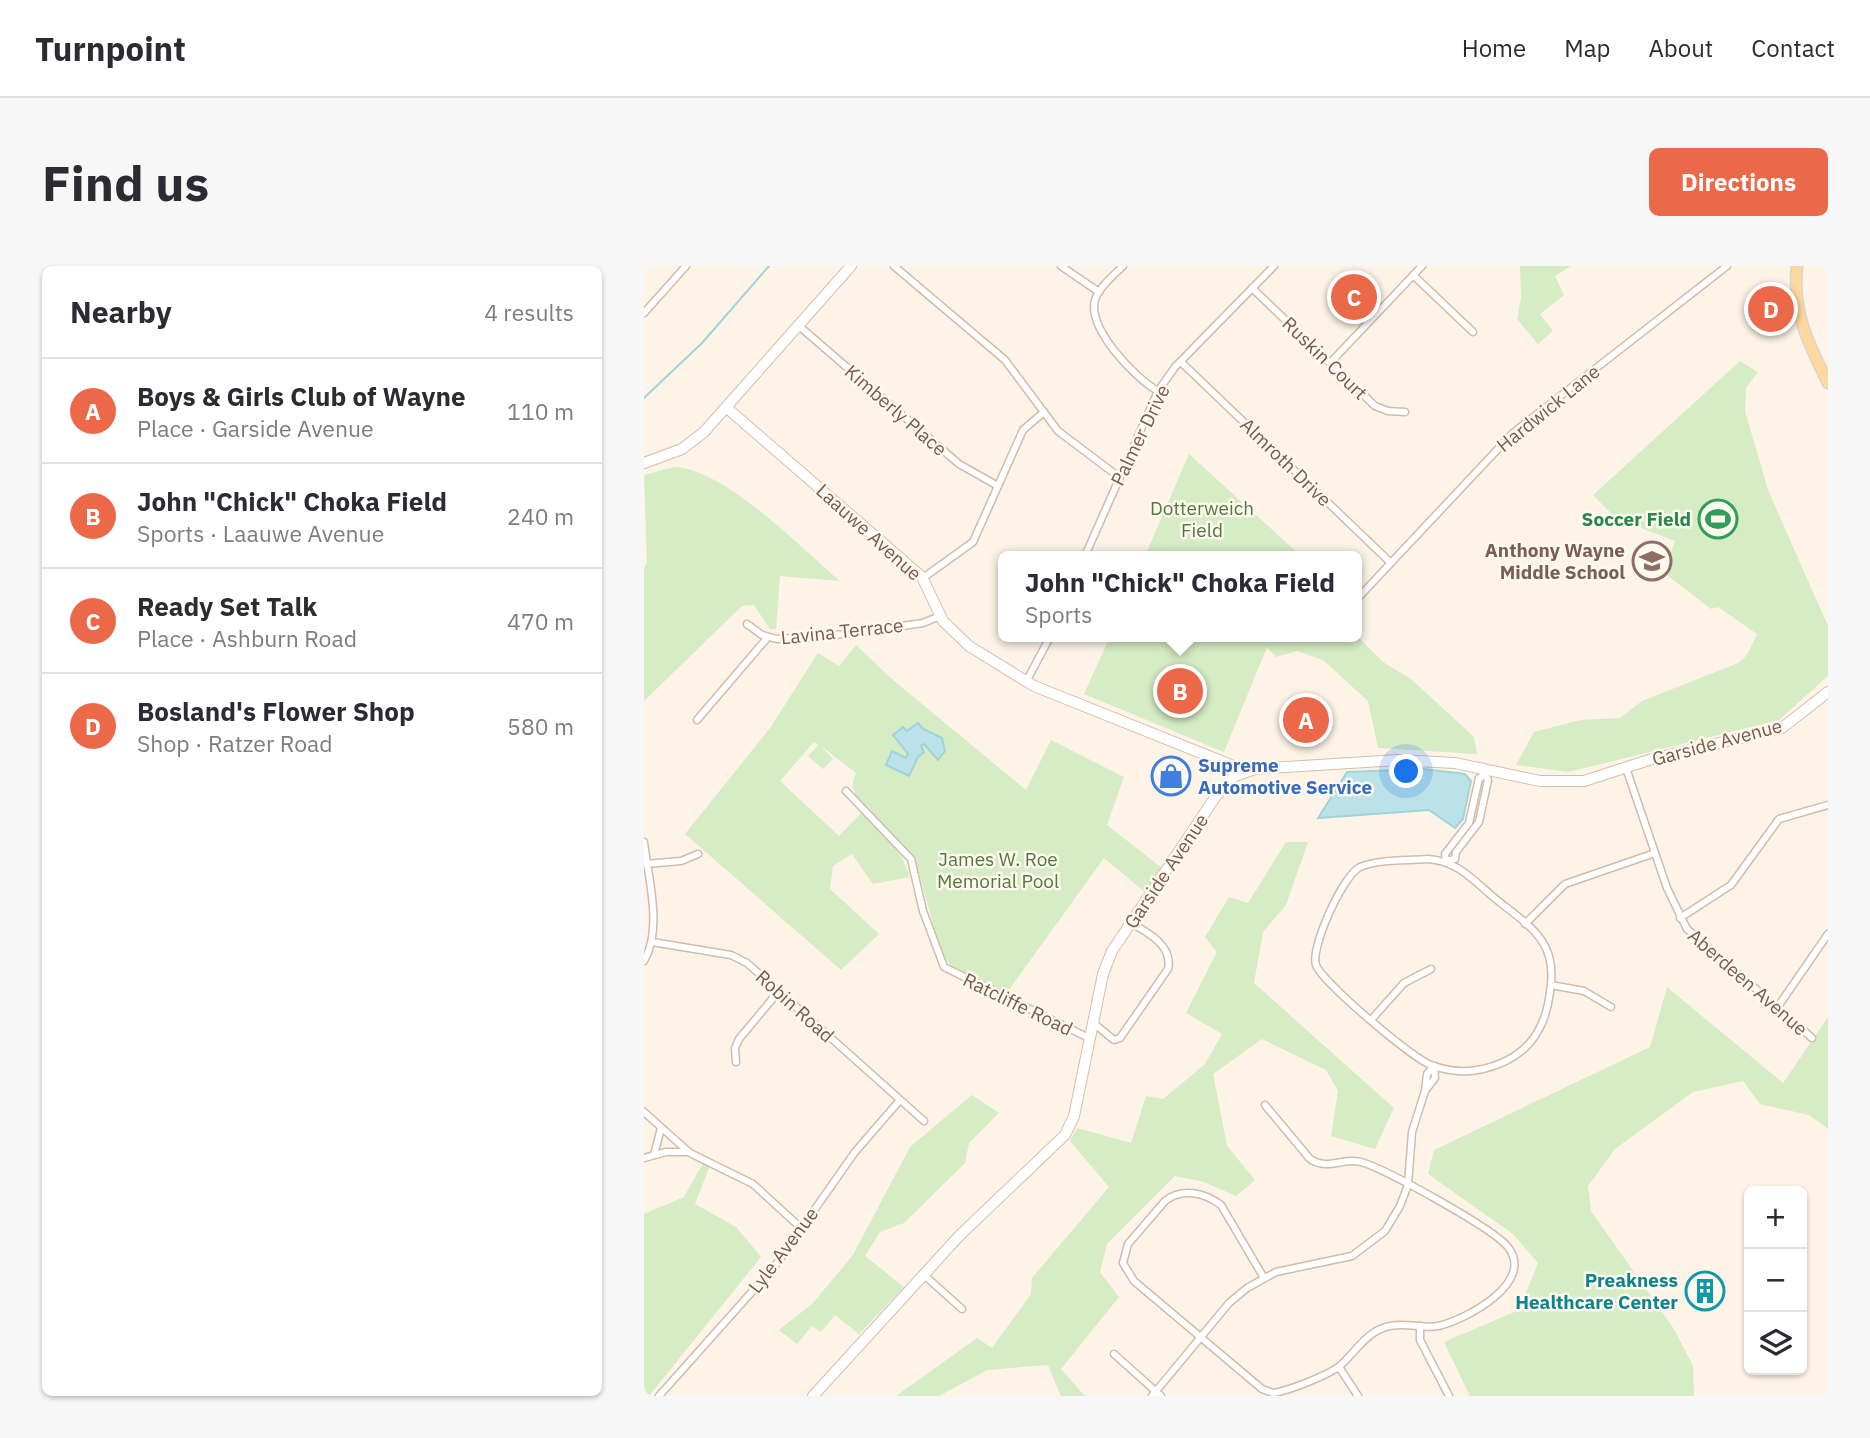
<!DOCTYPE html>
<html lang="en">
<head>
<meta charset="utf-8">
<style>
	:root { --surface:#fff; --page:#f7f7f7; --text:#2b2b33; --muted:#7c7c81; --line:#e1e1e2; --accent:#eb6948 }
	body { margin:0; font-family:"IBM Plex Sans",sans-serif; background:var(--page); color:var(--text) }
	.controls { position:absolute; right:21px; bottom:21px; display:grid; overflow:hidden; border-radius:10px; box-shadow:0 2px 5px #0004 }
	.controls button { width:63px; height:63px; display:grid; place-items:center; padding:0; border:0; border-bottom:2px solid var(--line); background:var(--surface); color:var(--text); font:35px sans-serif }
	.you { position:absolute; left:763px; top:506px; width:24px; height:24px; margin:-18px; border:5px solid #fff; border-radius:50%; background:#1a73e8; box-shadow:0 0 0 10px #1a73e833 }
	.badge { display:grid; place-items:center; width:46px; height:46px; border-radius:50%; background:var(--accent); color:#fff; font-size:23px; font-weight:700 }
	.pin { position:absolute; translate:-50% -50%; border:4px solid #fff; box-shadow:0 2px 7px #0006 }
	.popup { position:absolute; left:354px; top:285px; width:364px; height:91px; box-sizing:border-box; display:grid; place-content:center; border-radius:10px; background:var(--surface); filter:drop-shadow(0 2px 5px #0005); font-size:23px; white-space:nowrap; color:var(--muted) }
	.popup b { font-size:26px; color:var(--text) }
	.popup::after { content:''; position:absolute; left:50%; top:100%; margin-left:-14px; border:14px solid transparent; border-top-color:var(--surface) }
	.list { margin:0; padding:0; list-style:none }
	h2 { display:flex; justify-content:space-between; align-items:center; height:91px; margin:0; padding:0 28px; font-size:30px }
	h2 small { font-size:23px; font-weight:400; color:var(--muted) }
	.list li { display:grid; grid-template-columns:46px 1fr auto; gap:21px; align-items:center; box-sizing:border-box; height:105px; padding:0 28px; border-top:2px solid var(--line) }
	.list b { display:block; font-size:26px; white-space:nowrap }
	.list p { margin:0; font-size:23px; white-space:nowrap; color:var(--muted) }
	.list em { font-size:23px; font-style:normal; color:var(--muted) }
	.icon { flex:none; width:38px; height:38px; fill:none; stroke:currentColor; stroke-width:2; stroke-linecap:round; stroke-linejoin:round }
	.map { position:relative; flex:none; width:1184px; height:1130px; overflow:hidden; border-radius:10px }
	header { display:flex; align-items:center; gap:42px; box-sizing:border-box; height:98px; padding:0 35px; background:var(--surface); border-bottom:2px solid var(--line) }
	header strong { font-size:33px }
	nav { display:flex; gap:38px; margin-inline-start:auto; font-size:24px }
	.intro { display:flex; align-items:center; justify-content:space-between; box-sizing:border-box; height:168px; padding:0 42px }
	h1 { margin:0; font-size:49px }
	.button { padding:18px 32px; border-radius:10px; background:var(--accent); color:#fff; font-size:24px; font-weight:700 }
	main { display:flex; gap:42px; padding:0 42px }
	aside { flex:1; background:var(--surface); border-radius:10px; box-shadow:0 2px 5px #0004 }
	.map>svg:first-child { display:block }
	.green { fill:#d5ecc4 }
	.water { fill:#bae2e8; stroke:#a0d3da; stroke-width:2 }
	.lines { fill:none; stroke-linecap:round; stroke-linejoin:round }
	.stream { stroke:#a0d3da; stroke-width:2 }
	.street-casing { stroke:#d0bbac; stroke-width:9 }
	.secondary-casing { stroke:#d6bdac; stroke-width:12 }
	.primary-casing { stroke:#dcd4d0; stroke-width:13 }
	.street { stroke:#fff; stroke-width:6 }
	.secondary { stroke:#fff; stroke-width:10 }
	.primary { stroke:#fed89e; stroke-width:10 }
	.labels { text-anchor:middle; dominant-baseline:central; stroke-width:5; stroke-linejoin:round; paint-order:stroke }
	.street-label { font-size:19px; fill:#79594a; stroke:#fff8ee }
	.park-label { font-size:19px; fill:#51793e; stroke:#fff8ee }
	.leisure-label { font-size:19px; font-weight:bold; fill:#27864d; stroke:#fff8ee; text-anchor:end }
	.education-label { font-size:19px; font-weight:bold; fill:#785e54; stroke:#fff8ee; text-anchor:end }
	.shop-label { font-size:19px; font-weight:bold; fill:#366cbe; stroke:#fff8ee; text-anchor:start }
	.culture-label { font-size:19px; font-weight:bold; fill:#0d838f; stroke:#fff8ee; text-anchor:end }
</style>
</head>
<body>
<header>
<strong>Turnpoint</strong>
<nav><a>Home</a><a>Map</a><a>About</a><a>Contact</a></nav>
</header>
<div class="intro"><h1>Find us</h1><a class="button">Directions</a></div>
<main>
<aside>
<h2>Nearby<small>4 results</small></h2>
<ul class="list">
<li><span class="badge">A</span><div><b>Boys &amp; Girls Club of Wayne</b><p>Place · Garside Avenue</p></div><em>110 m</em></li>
<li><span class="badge">B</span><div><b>John &quot;Chick&quot; Choka Field</b><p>Sports · Laauwe Avenue</p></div><em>240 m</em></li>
<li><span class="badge">C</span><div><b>Ready Set Talk</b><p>Place · Ashburn Road</p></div><em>470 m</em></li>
<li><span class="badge">D</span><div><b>Bosland's Flower Shop</b><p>Shop · Ratzer Road</p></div><em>580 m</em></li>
</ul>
</aside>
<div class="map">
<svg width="1184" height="1130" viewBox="0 0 1184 1130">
	<rect width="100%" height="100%" fill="#fdf4e7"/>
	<g class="green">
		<polygon points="876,0 927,0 911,10 920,29 896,48 909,65 894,78 873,53 877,32"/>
		<polygon points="1096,95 1114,106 1102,122 1101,145 1124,224 1184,360 1184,410 1135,454 925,506 872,499 890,466 937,454 976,452 998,435 1094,397 1103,389 1113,368 1074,341 1067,343 1010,299 1014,290 1024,293 1031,275 973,253 949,229"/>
		<polygon points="545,188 657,290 501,290"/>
		<path d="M30 201C80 202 157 282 196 315L136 310 132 363H126L110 339 98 340 0 435V302L3 297 0 209Z"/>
		<polygon points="713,370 739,396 767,413 830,471 833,488 734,482 724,435 679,394 653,385 632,391 623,381 580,486 440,428 466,371"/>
		<polygon points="212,379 249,414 382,524 407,474 480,511 463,559 518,602 502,627 460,592 362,728 306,699 296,684 272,596 212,530 208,519 212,507 177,480 189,493 179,503 164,490 174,479 170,476 136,515 195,570 218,546 258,591 266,611 229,618 208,588 189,600 186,623 235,668 197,704 41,568 126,462 174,387 195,400"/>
		<polygon points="642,576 664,576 642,639 619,666 610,717 750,842 731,883 687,870 694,825 682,804 618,773 569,808 583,880 611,914 592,930 560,916 531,910 463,978 456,1006 475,1031 417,1103 441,1130 417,1130 404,1099 343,1104 295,1130 252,1130 333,1072 348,1082 387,1028 388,1012 465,921 426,875 433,862 487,877 502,830 519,833 561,798 578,768 542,747 573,686 561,671 585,631 604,637"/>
		<polygon points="1023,721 1139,817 1184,751 1184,863 1165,849 1116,838 1099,815 1049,826 971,883 944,920 947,945 1030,1063 1049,1100 1050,1130 826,1130 800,1076 875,1044 894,997 869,968 784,908 790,884 1006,781"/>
		<polygon points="328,829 355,847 325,877 321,897 260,957 236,966 221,990 260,1021 215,1068 191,1049 177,1066 168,1060 153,1078 135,1064 169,1037 209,989 266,881"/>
		<polygon points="60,895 66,899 51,938 92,961 117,991 5,1130 0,1130 0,948 40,931"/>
	</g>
	<g class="water">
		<polygon points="274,457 279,463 298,472 301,485 294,494 280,478 277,480 280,486 274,491 265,510 242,499 248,485 262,492 264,488 249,469 259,461 263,465"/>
		<polygon points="779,503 821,508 827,515 819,553 811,562 785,544 674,552 703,506"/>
	</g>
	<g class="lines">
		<polyline class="stream" points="0,132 58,77 125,0"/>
		<defs>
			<g id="street">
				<polyline points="250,0 361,94 414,165 475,211"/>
				<polyline points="417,0 455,26"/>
				<path d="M479 0C470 9 455 21 451 34 443 63 492 113 514 125"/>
				<polyline points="769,9 829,66"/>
				<polyline points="608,22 731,140 744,145 761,146"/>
				<polyline points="0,47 42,0"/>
				<polyline points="155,60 315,198 354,220"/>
				<polyline points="537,96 747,297"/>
				<polyline points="686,97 778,0"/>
				<polyline points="441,290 514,125 531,101 630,0"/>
				<polyline points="279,312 329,276 379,164 400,146"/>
				<polyline points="713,333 869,167 1083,0"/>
				<polyline points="103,358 118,369 133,373 203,368 279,357 296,350"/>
				<polyline points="382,416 406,371"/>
				<polyline points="53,454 124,371"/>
				<polyline points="982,502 1023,622 1043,663 1168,772"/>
				<polyline points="841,509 835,512 825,557 801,588 802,595 811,593 812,586 835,556 844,514 841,509 842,503"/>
				<polyline points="202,525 267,593 279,645 300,701 445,772"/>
				<path d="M0 576C4 611 19 663 0 695"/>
				<path d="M784 593C812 595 826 611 847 629 863 643 886 657 898 675 908 690 909 708 906 726 901 767 881 793 839 803 822 807 803 805 787 799 768 792 678 716 672 699 666 682 699 609 716 601 735 593 763 595 784 593Z"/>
				<polyline points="2,598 37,595 54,588"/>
				<polyline points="1036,652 1087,619 1135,553 1184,539"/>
				<polyline points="881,658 921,618 1011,587"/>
				<polyline points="8,676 87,689 103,697 280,855"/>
				<polyline points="907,719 940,725 967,741"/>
				<polyline points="1133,742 1184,668"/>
				<polyline points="727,754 760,717 787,703"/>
				<path d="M448 756 470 774 476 772 524 703C529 680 505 667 487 657"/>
				<polyline points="92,796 91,782 95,773 135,725"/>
				<polygon points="790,800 791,812 781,825 783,808"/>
				<polyline points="0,846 46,887 109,918 157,962"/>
				<polyline points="10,889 17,862"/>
				<polyline points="0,892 22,886 43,886"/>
				<polyline points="280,1009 318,1043"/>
				<path d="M620 1012 577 939C561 927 538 921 521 935L484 978 479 997 490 1015 618 1123 629 1127C644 1125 685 1109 697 1099 713 1084 724 1064 746 1060 762 1056 778 1063 794 1060 821 1054 892 1017 864 981 850 963 740 902 717 896 699 891 684 905 666 893L621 839"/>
				<polyline points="776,1060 776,1074 805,1130"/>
				<polyline points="470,1088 517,1130"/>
				<polyline points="695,1101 714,1130"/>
				<polyline points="15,1130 131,1000 211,886 256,834"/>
				<polyline points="508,1130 585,1037 603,1022 632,1006 708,990 741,965 756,940 764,919 768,866 781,825"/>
			</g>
			<g id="secondary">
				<polyline points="83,142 278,311 299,355 325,380 390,420 602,505"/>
				<polyline points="0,197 38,183 60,166 207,0"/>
				<polyline points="169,1130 316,969 421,869 430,850 459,708 468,685 572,530 591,510 611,503 754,494 811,497 896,515 940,515 1008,493 1138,462 1184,426"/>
			</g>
			<path id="primary" d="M1153 0C1148 45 1164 77 1184 117"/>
		</defs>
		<use href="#street" class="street-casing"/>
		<use href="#secondary" class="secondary-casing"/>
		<use href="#primary" class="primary-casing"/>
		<use href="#street" class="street"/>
		<use href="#secondary" class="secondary"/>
		<use href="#primary" class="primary"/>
	</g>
	<defs>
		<symbol id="stadium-ring" viewBox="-11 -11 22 22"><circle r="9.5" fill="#fff8ee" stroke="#2e9e5b" stroke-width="1.5"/><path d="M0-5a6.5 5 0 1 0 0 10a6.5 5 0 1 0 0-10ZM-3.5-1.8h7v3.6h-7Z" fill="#2e9e5b"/></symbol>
		<symbol id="school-ring" viewBox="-11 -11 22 22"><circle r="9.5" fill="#fff8ee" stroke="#8d6e63" stroke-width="1.5"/><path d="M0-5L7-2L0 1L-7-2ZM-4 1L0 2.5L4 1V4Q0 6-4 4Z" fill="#8d6e63"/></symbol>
		<symbol id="shop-ring" viewBox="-11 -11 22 22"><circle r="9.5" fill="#fff8ee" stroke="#3f7fe0" stroke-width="1.5"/><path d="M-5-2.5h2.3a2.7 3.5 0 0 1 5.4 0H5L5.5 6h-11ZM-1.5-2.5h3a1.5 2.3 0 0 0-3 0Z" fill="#3f7fe0"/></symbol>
		<symbol id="building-ring" viewBox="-11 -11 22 22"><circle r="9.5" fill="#fff8ee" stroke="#0f9aa8" stroke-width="1.5"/><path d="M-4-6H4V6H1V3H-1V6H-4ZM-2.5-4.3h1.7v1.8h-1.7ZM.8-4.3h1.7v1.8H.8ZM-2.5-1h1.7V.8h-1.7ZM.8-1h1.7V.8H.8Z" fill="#0f9aa8"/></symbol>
	</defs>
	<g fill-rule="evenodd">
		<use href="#stadium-ring" x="1052" y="231" width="44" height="44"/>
		<use href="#school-ring" x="986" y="273" width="44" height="44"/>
		<use href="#shop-ring" x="505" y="488" width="44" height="44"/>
		<use href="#building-ring" x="1039" y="1003" width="44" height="44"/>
	</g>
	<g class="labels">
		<g class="street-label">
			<text transform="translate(681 92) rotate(44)">Ruskin Court</text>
			<text transform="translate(904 142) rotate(-39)">Hardwick Lane</text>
			<text transform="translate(252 144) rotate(41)">Kimberly Place</text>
			<text transform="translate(496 169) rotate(-64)">Palmer Drive</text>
			<text transform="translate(642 196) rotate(44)">Almroth Drive</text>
			<text transform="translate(225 266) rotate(42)">Laauwe Avenue</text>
			<text transform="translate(198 365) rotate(-6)">Lavina Terrace</text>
			<text transform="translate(1073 476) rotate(-15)">Garside Avenue</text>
			<text transform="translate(522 605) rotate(-56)">Garside Avenue</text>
			<text transform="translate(1104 716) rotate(41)">Aberdeen Avenue</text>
			<text transform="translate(374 738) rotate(26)">Ratcliffe Road</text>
			<text transform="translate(151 740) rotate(42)">Robin Road</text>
			<text transform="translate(139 984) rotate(-53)">Lyle Avenue</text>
		</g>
		<g class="park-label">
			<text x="558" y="242">Dotterweich<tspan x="558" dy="22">Field</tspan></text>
			<text x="354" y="593">James W. Roe<tspan x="354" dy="22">Memorial Pool</tspan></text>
		</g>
		<g class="leisure-label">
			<text x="1047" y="253">Soccer Field</text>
		</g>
		<g class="education-label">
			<text x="981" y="284">Anthony Wayne<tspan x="981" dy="22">Middle School</tspan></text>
		</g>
		<g class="shop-label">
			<text x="554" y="499">Supreme<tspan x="554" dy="22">Automotive Service</tspan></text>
		</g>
		<g class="culture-label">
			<text x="1034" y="1014">Preakness<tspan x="1034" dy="22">Healthcare Center</tspan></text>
		</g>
	</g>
</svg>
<div class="controls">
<button>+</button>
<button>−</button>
<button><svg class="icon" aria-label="layers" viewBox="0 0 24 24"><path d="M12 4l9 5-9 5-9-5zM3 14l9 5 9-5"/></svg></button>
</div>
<div class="you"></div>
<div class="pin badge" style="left:662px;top:454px">A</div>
<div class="pin badge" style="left:536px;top:425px">B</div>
<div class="popup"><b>John &quot;Chick&quot; Choka Field</b>Sports</div>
<div class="pin badge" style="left:710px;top:31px">C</div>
<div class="pin badge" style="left:1127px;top:43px">D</div>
</div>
</main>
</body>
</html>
